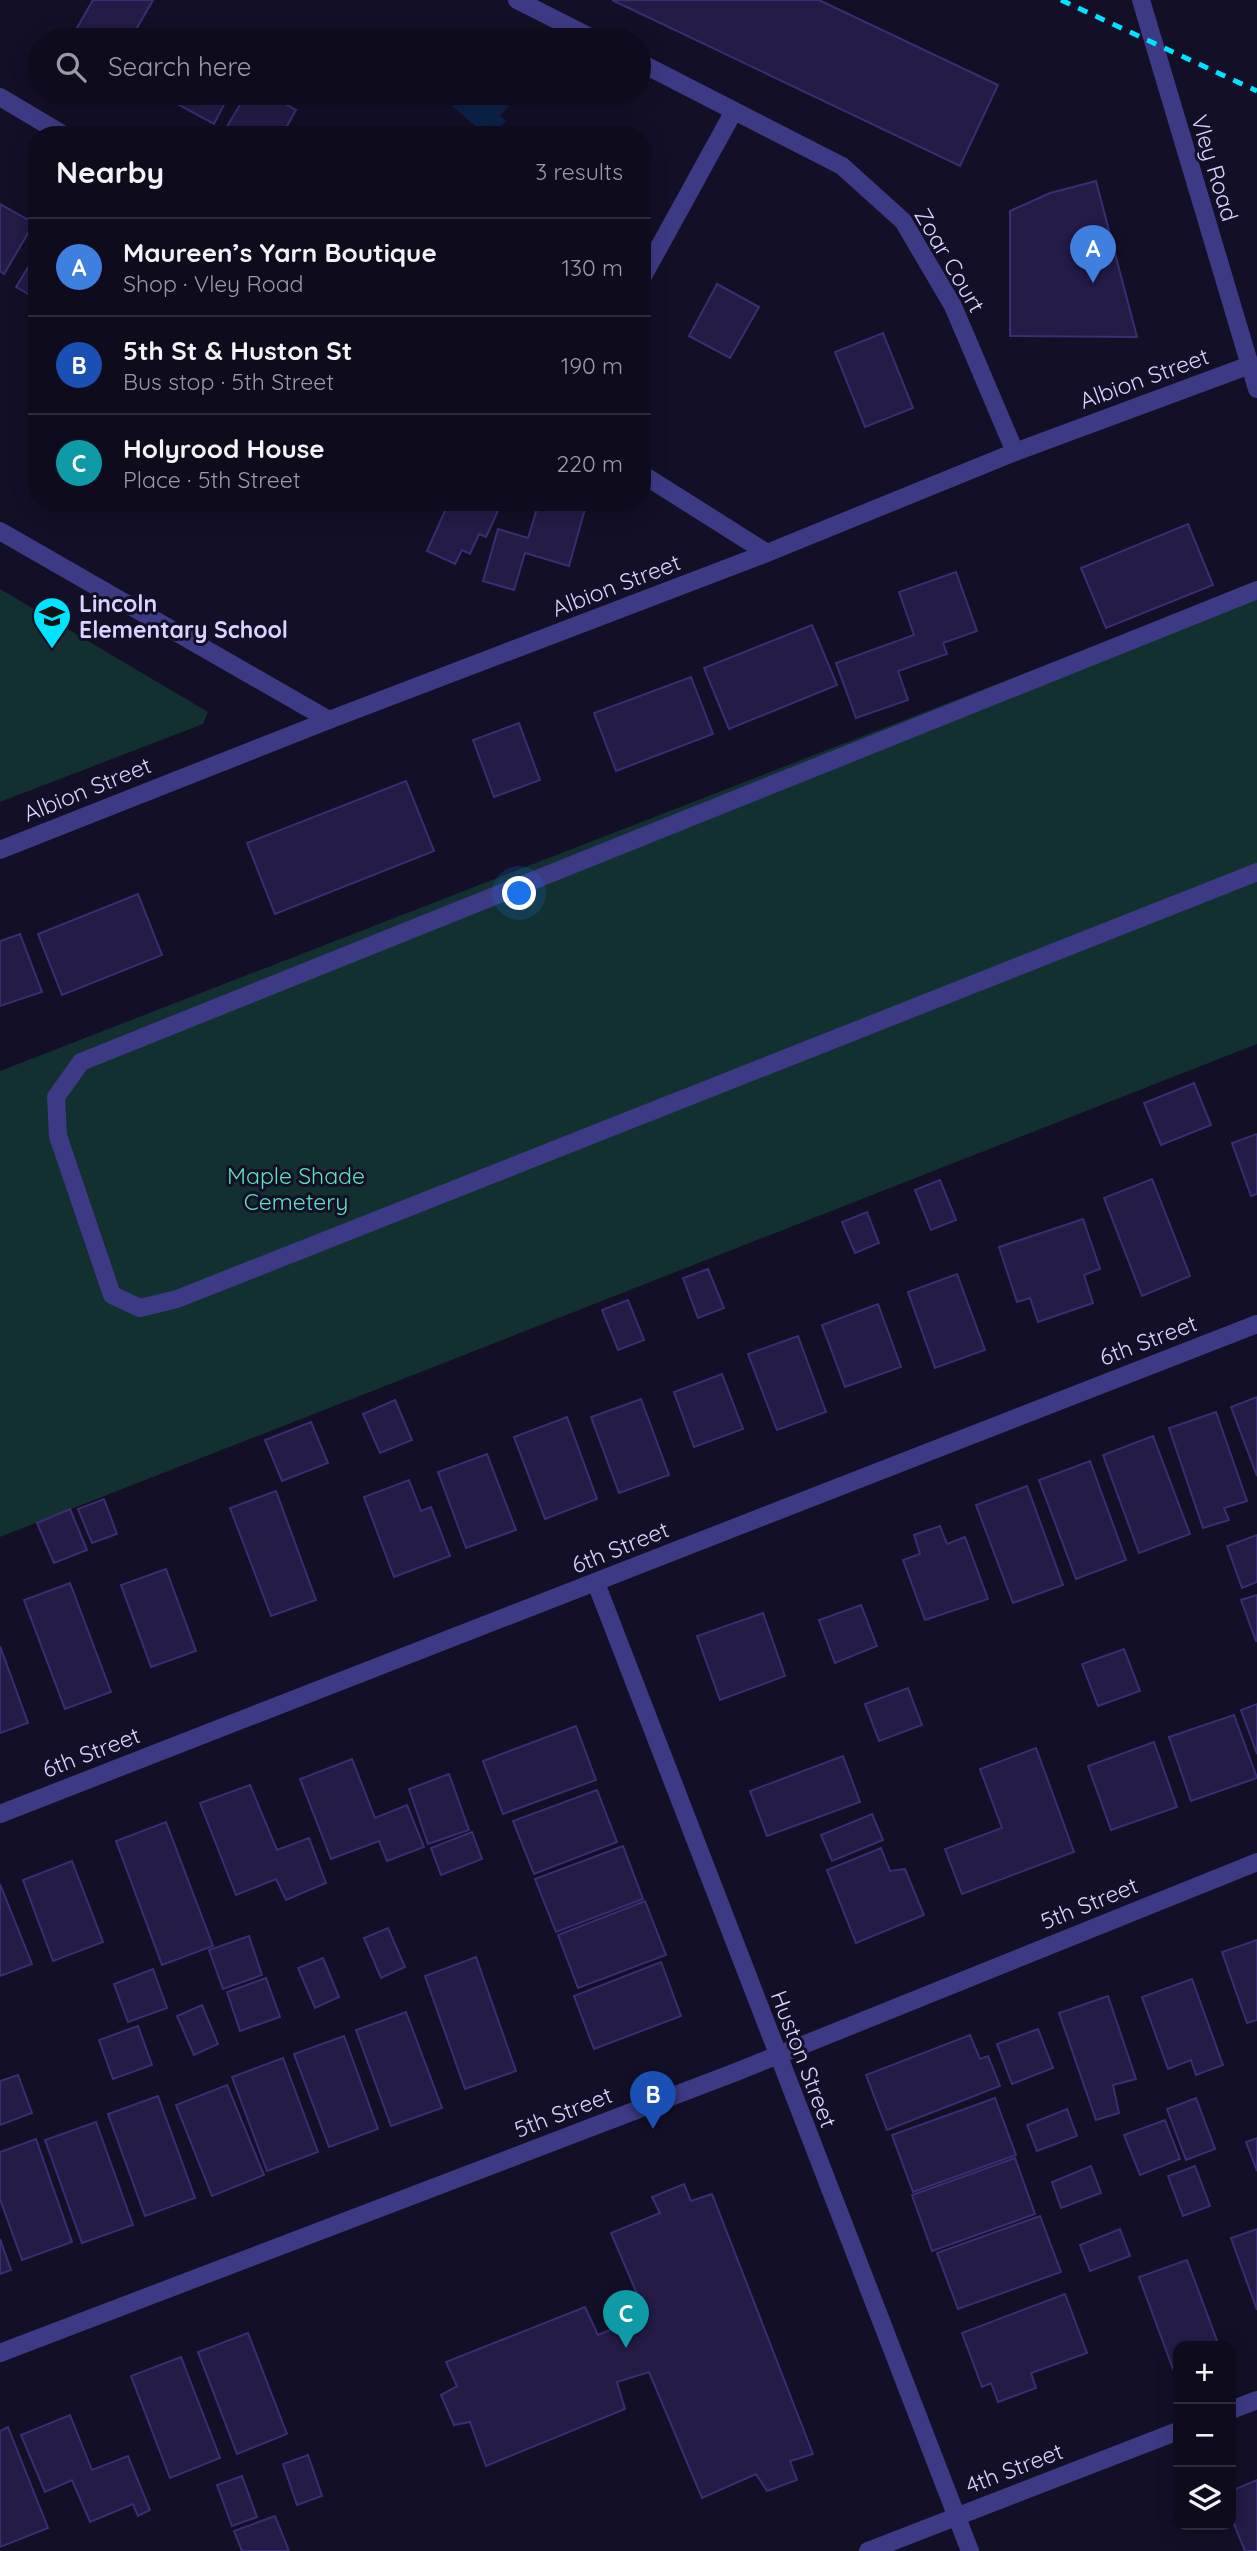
<!DOCTYPE html>
<html lang="en">
<head>
<meta charset="utf-8">
<style>
	:root { --surface:#0e0b1c; --page:#171425; --text:#f1f3f6; --muted:#9b9ba3; --line:#2e2b3b; --accent:#00e5ff }
	body { margin:0; font-family:Quicksand,sans-serif; background:var(--page); color:var(--text) }
	.controls { position:absolute; right:21px; bottom:21px; display:grid; overflow:hidden; border-radius:14px; box-shadow:0 4px 18px #0003 }
	.controls button { width:63px; height:63px; display:grid; place-items:center; padding:0; border:0; border-bottom:2px solid var(--line); background:var(--surface); color:var(--text); font:35px sans-serif }
	.you { position:absolute; left:520px; top:894px; width:24px; height:24px; margin:-18px; border:5px solid #fff; border-radius:50%; background:#1a73e8; box-shadow:0 0 0 10px #1a73e833 }
	.badge { display:grid; place-items:center; width:46px; height:46px; border-radius:50%; background:var(--accent); color:#fff; font-size:23px; font-weight:700 }
	.pin { position:absolute; translate:-50% -58px; filter:drop-shadow(0 2px 4px #0008) }
	.pin::after { content:''; position:absolute; top:37px; width:24px; height:21px; background:inherit; clip-path:polygon(0 0,100% 0,50% 100%) }
	.list { margin:0; padding:0; list-style:none }
	h2 { display:flex; justify-content:space-between; align-items:center; height:91px; margin:0; padding:0 28px; font-size:30px }
	h2 small { font-size:23px; font-weight:400; color:var(--muted) }
	.list li { display:grid; grid-template-columns:46px 1fr auto; gap:21px; align-items:center; box-sizing:border-box; height:98px; padding:0 28px; border-top:2px solid var(--line) }
	.list b { display:block; font-size:26px; white-space:nowrap }
	.list p { margin:0; font-size:23px; white-space:nowrap; color:var(--muted) }
	.list em { font-size:23px; font-style:normal; color:var(--muted) }
	.icon { flex:none; width:38px; height:38px; fill:none; stroke:currentColor; stroke-width:2; stroke-linecap:round; stroke-linejoin:round }
	.map { position:relative; flex:none; width:1257px; height:2551px; overflow:hidden }
	.search { position:absolute; background:var(--surface); box-shadow:0 4px 18px #0003; left:28px; top:28px; width:623px; height:77px; display:flex; align-items:center; gap:18px; box-sizing:border-box; padding:0 24px; border-radius:38px; color:var(--muted); font-size:26px }
	.panel { position:absolute; background:var(--surface); box-shadow:0 4px 18px #0003; left:28px; top:126px; width:623px; height:385px; border-radius:28px }
	.map>svg:first-child { display:block }
	.green { fill:#12302f }
	.water { fill:#0c2248 }
	.building { fill:#241b47; stroke:#3b2d73; stroke-width:2 }
	.lines { fill:none; stroke-linecap:round; stroke-linejoin:round }
	.minor { stroke:#3d3a85; stroke-width:18 }
	.rail { stroke:#00e5ff; stroke-width:5; stroke-dasharray:10 9; stroke-linecap:butt }
	.labels { text-anchor:middle; dominant-baseline:central; stroke-width:6; stroke-linejoin:round; paint-order:stroke }
	.street-label { font-size:23px; fill:#d9d4ff; stroke:#130f26 }
	.poi-label { font-size:23px; font-weight:bold; fill:#d9d4ff; stroke:#130f26; text-anchor:start }
	.park-label { font-size:23px; fill:#5fe0c0; stroke:#130f26 }
</style>
</head>
<body>
<div class="map">
<svg width="1257" height="2551" viewBox="0 0 1257 2551">
	<rect width="100%" height="100%" fill="#130f26"/>
	<g class="green">
		<polygon points="1257,583 1257,1044 0,1537 0,1071"/>
		<polygon points="0,589 208,712 203,724 0,802"/>
	</g>
	<polygon class="water" points="438,93 494,93 509,106 500,116 506,121 498,130 493,125 484,134"/>
	<g class="building">
		<polygon points="93,0 153,0 130,40 70,40"/>
		<polygon points="612,0 819,0 998,85 960,166"/>
		<polygon points="174,93 230,93 214,124 170,100"/>
		<polygon points="247,93 265,93 296,110 282,135 222,135"/>
		<polygon points="1096,181 1137,337 1010,336 1010,211 1050,193"/>
		<polygon points="0,204 34,223 4,274 0,271"/>
		<polygon points="37,253 37,299 16,287"/>
		<polygon points="717,284 759,307 730,358 689,336"/>
		<polygon points="883,333 913,408 865,427 835,352"/>
		<polygon points="449,502 502,502 486,537 479,534 470,554 462,550 455,564 427,551"/>
		<polygon points="539,502 587,502 569,566 525,553 514,590 483,581 498,529 528,538"/>
		<polygon points="1188,524 1213,585 1106,628 1081,568"/>
		<polygon points="956,572 977,631 943,643 947,654 898,671 908,700 856,718 836,663 914,635 899,592"/>
		<polygon points="812,625 837,685 729,729 704,668"/>
		<polygon points="691,677 713,734 616,771 594,713"/>
		<polygon points="519,723 540,780 494,797 473,740"/>
		<polygon points="406,781 434,851 275,914 247,843"/>
		<polygon points="138,894 162,955 62,995 38,934"/>
		<polygon points="20,934 42,992 0,1006 0,941"/>
		<polygon points="1194,1083 1211,1125 1161,1145 1144,1103"/>
		<polygon points="1257,1134 1257,1194 1251,1196 1232,1143"/>
		<polygon points="1152,1179 1190,1276 1142,1296 1104,1198"/>
		<polygon points="940,1180 956,1220 931,1230 915,1190"/>
		<polygon points="867,1212 879,1243 855,1253 842,1222"/>
		<polygon points="1083,1219 1100,1269 1084,1275 1093,1303 1038,1322 1030,1298 1017,1302 999,1247"/>
		<polygon points="708,1269 724,1308 698,1318 683,1278"/>
		<polygon points="957,1274 985,1350 935,1368 908,1292"/>
		<polygon points="628,1300 644,1340 618,1350 602,1310"/>
		<polygon points="878,1304 901,1367 845,1387 822,1325"/>
		<polygon points="798,1336 826,1412 777,1430 748,1354"/>
		<polygon points="722,1374 743,1429 694,1447 674,1392"/>
		<polygon points="1257,1397 1257,1476 1231,1407"/>
		<polygon points="641,1399 669,1475 619,1493 591,1417"/>
		<polygon points="395,1400 412,1440 380,1453 363,1414"/>
		<polygon points="1216,1412 1247,1501 1224,1508 1229,1520 1203,1528 1169,1428"/>
		<polygon points="567,1417 597,1499 545,1519 514,1437"/>
		<polygon points="311,1422 328,1463 282,1481 265,1440"/>
		<polygon points="1153,1436 1190,1534 1139,1553 1103,1455"/>
		<polygon points="487,1454 516,1530 466,1548 438,1472"/>
		<polygon points="1090,1461 1126,1560 1076,1579 1039,1480"/>
		<polygon points="409,1480 421,1511 431,1507 450,1556 394,1577 364,1497"/>
		<polygon points="1027,1486 1063,1585 1013,1603 976,1505"/>
		<polygon points="276,1491 316,1600 271,1616 230,1508"/>
		<polygon points="104,1499 117,1534 92,1543 78,1509"/>
		<polygon points="70,1509 87,1550 54,1563 37,1523"/>
		<polygon points="940,1526 947,1544 965,1537 988,1599 925,1620 903,1560 920,1554 914,1535"/>
		<polygon points="1257,1535 1257,1582 1242,1588 1227,1546"/>
		<polygon points="166,1569 196,1651 151,1667 121,1585"/>
		<polygon points="70,1583 111,1692 65,1709 24,1600"/>
		<polygon points="1257,1595 1257,1641 1256,1641 1241,1600"/>
		<polygon points="861,1605 877,1646 835,1663 819,1620"/>
		<polygon points="763,1613 785,1676 720,1700 697,1636"/>
		<polygon points="0,1646 28,1723 0,1733"/>
		<polygon points="1124,1649 1140,1691 1098,1706 1082,1664"/>
		<polygon points="908,1688 922,1725 879,1741 865,1704"/>
		<polygon points="1257,1704 1257,1754 1241,1710"/>
		<polygon points="1234,1715 1257,1778 1191,1801 1169,1737"/>
		<polygon points="576,1726 596,1780 503,1814 483,1761"/>
		<polygon points="1154,1742 1177,1807 1111,1830 1088,1766"/>
		<polygon points="1036,1748 1074,1852 962,1894 945,1849 1002,1828 980,1769"/>
		<polygon points="843,1756 860,1802 767,1836 750,1791"/>
		<polygon points="352,1759 375,1818 407,1805 424,1847 387,1861 379,1841 331,1859 300,1779"/>
		<polygon points="449,1774 469,1830 428,1844 409,1789"/>
		<polygon points="250,1785 277,1850 309,1838 326,1883 286,1900 276,1879 236,1895 200,1803"/>
		<polygon points="597,1790 617,1842 534,1874 513,1821"/>
		<polygon points="872,1814 883,1840 832,1861 821,1835"/>
		<polygon points="166,1822 213,1946 162,1965 116,1841"/>
		<polygon points="472,1832 482,1859 441,1875 431,1848"/>
		<polygon points="623,1846 643,1899 556,1932 535,1879"/>
		<polygon points="881,1848 890,1871 905,1869 924,1915 856,1943 827,1870"/>
		<polygon points="72,1861 103,1942 53,1961 23,1880"/>
		<polygon points="0,1884 32,1964 0,1976"/>
		<polygon points="645,1901 666,1955 578,1988 558,1935"/>
		<polygon points="388,1928 405,1967 381,1978 364,1938"/>
		<polygon points="249,1936 262,1975 223,1989 209,1950"/>
		<polygon points="1257,1940 1257,2020 1247,2023 1222,1952"/>
		<polygon points="476,1957 516,2071 465,2089 425,1976"/>
		<polygon points="323,1958 339,1997 315,2008 298,1968"/>
		<polygon points="661,1962 681,2016 594,2049 574,1996"/>
		<polygon points="153,1969 167,2008 128,2022 114,1984"/>
		<polygon points="266,1978 280,2017 240,2031 227,1992"/>
		<polygon points="1192,1979 1223,2065 1196,2075 1191,2060 1168,2069 1142,1997"/>
		<polygon points="1108,1996 1136,2079 1113,2085 1119,2113 1096,2120 1059,2013"/>
		<polygon points="202,2005 218,2044 194,2055 177,2016"/>
		<polygon points="406,2012 442,2108 391,2126 356,2030"/>
		<polygon points="138,2026 152,2065 113,2079 99,2040"/>
		<polygon points="1038,2029 1053,2068 1012,2084 997,2044"/>
		<polygon points="970,2035 980,2059 988,2056 1000,2086 887,2130 866,2075"/>
		<polygon points="344,2036 378,2129 329,2147 294,2054"/>
		<polygon points="283,2058 318,2152 267,2171 232,2077"/>
		<polygon points="18,2075 32,2113 0,2125 0,2081"/>
		<polygon points="227,2085 264,2175 212,2196 176,2105"/>
		<polygon points="158,2096 195,2198 145,2216 108,2114"/>
		<polygon points="995,2098 1016,2155 913,2192 892,2135"/>
		<polygon points="1196,2098 1215,2149 1186,2160 1167,2109"/>
		<polygon points="1067,2109 1077,2136 1037,2151 1027,2125"/>
		<polygon points="1165,2120 1180,2159 1140,2175 1124,2135"/>
		<polygon points="96,2122 133,2225 82,2243 45,2140"/>
		<polygon points="1257,2138 1257,2171 1246,2142"/>
		<polygon points="36,2139 72,2242 22,2260 0,2199 0,2152"/>
		<polygon points="1015,2158 1035,2214 932,2251 912,2195"/>
		<polygon points="1091,2166 1101,2193 1061,2208 1052,2182"/>
		<polygon points="1195,2166 1210,2206 1183,2216 1168,2176"/>
		<polygon points="684,2184 691,2201 712,2194 813,2454 790,2461 797,2480 767,2491 756,2474 702,2498 649,2372 617,2382 625,2409 486,2466 470,2422 454,2425 441,2395 457,2386 446,2362 585,2307 598,2335 646,2315 611,2233 660,2213 652,2197"/>
		<polygon points="1040,2216 1061,2272 958,2309 937,2253"/>
		<polygon points="1120,2229 1130,2256 1090,2271 1080,2245"/>
		<polygon points="1257,2229 1257,2310 1231,2238"/>
		<polygon points="0,2239 11,2270 0,2274"/>
		<polygon points="1187,2260 1219,2346 1178,2346 1178,2367 1173,2369 1139,2277"/>
		<polygon points="1065,2294 1087,2353 1031,2373 1036,2388 998,2402 991,2383 982,2387 962,2333"/>
		<polygon points="248,2333 287,2434 237,2454 198,2352"/>
		<polygon points="181,2357 220,2458 170,2478 131,2376"/>
		<polygon points="70,2415 92,2470 128,2456 150,2510 138,2516 133,2504 90,2522 72,2480 45,2492 21,2435"/>
		<polygon points="8,2427 48,2528 0,2547 0,2431"/>
		<polygon points="308,2455 322,2496 297,2505 283,2464"/>
		<polygon points="242,2476 257,2517 232,2526 217,2485"/>
		<polygon points="1257,2480 1257,2551 1245,2551 1231,2517 1231,2491"/>
		<polygon points="275,2516 289,2551 242,2551 234,2531"/>
	</g>
	<g class="lines">
		<g class="minor">
			<polyline points="517,0 596,40"/>
			<polyline points="1141,0 1257,389"/>
			<polyline points="639,62 842,166 903,221 953,306 1015,452"/>
			<polyline points="0,97 64,135"/>
			<polyline points="642,278 734,111"/>
			<polyline points="642,474 767,553"/>
			<polyline points="0,531 329,720"/>
			<polyline points="1257,590 81,1062 56,1097 58,1136 112,1295 140,1308 177,1299 1257,872"/>
			<polyline points="0,850 329,720 767,553 1015,452 1250,365"/>
			<polyline points="596,1583 970,2551"/>
			<polyline points="0,1814 1257,1324"/>
			<polyline points="0,2353 736,2072 1257,1862"/>
			<polyline points="1231,2410 1257,2400"/>
			<polyline points="868,2551 1178,2431"/>
		</g>
		<polyline class="rail" points="1061,0 1257,91"/>
	</g>
	<defs>
		<symbol id="school-pin" viewBox="-11 -11 22 30"><path d="M0 17L-7.5 6A9.5 9.5 0 1 1 7.5 6Z" fill="#00e5ff" stroke="#130f26"/><path d="M0-5L7-2L0 1L-7-2ZM-4 1L0 2.5L4 1V4Q0 6-4 4Z" fill="#111"/></symbol>
	</defs>
	<g fill-rule="evenodd">
		<use href="#school-pin" x="30" y="594" width="44" height="60"/>
	</g>
	<g class="labels">
		<g class="street-label">
			<text transform="translate(1215 168) rotate(73)">Vley Road</text>
			<text transform="translate(950 260) rotate(60)">Zoar Court</text>
			<text transform="translate(1144 378) rotate(-20)">Albion Street</text>
			<text transform="translate(616 585) rotate(-21)">Albion Street</text>
			<text transform="translate(87 789) rotate(-22)">Albion Street</text>
			<text transform="translate(1148 1340) rotate(-21)">6th Street</text>
			<text transform="translate(620 1547) rotate(-22)">6th Street</text>
			<text transform="translate(91 1752) rotate(-21)">6th Street</text>
			<text transform="translate(1089 1903) rotate(-22)">5th Street</text>
			<text transform="translate(804 2059) rotate(69)">Huston Street</text>
			<text transform="translate(563 2112) rotate(-21)">5th Street</text>
			<text transform="translate(1014 2468) rotate(-21)">4th Street</text>
		</g>
		<g class="poi-label">
			<text x="79" y="603">Lincoln<tspan x="79" dy="26">Elementary School</tspan></text>
		</g>
		<g class="park-label">
			<text x="296" y="1175">Maple Shade<tspan x="296" dy="26">Cemetery</tspan></text>
		</g>
	</g>
</svg>
<div class="controls">
<button>+</button>
<button>−</button>
<button><svg class="icon" aria-label="layers" viewBox="0 0 24 24"><path d="M12 4l9 5-9 5-9-5zM3 14l9 5 9-5"/></svg></button>
</div>
<div class="you"></div>
<div class="pin badge" style="left:1093px;top:283px;background:#3f7fe0">A</div>
<div class="pin badge" style="left:653px;top:2129px;background:#1a4fb4">B</div>
<div class="pin badge" style="left:626px;top:2348px;background:#0f9aa8">C</div>
<div class="search"><svg class="icon" aria-label="search" viewBox="0 0 24 24"><circle cx="10" cy="10" r="6"/><path d="M15 15l6 6"/></svg>Search here</div>
<section class="panel">
<h2>Nearby<small>3 results</small></h2>
<ul class="list">
<li><span class="badge" style="background:#3f7fe0">A</span><div><b>Maureen’s Yarn Boutique</b><p>Shop · Vley Road</p></div><em>130 m</em></li>
<li><span class="badge" style="background:#1a4fb4">B</span><div><b>5th St &amp; Huston St</b><p>Bus stop · 5th Street</p></div><em>190 m</em></li>
<li><span class="badge" style="background:#0f9aa8">C</span><div><b>Holyrood House</b><p>Place · 5th Street</p></div><em>220 m</em></li>
</ul>
</section>
</div>
</body>
</html>
